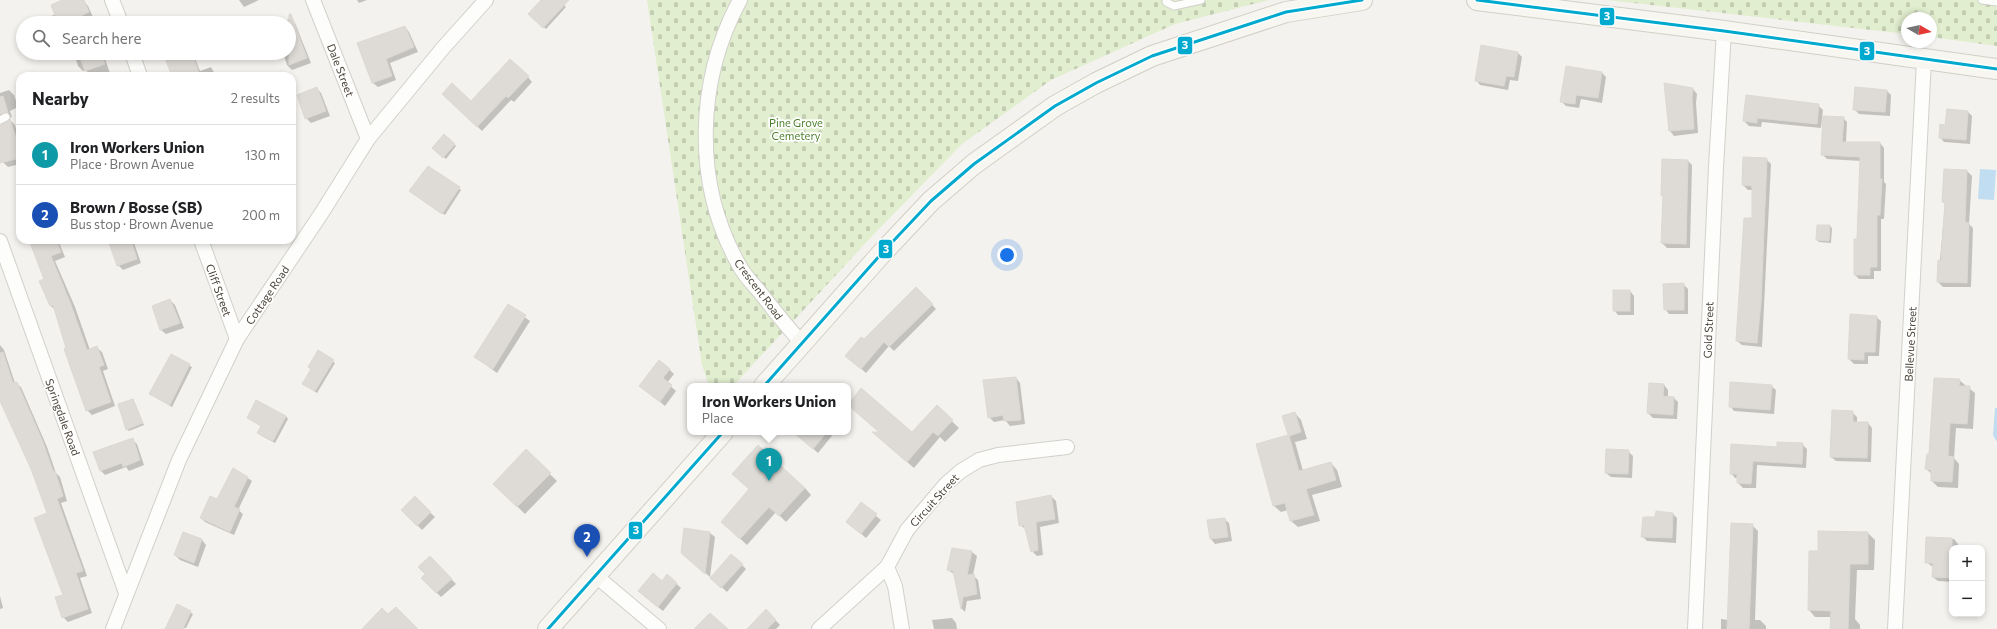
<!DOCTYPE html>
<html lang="en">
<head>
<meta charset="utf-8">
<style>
	:root { --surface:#fff; --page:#f2f2f2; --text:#202124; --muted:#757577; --line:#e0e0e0; --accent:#868178 }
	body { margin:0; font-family:Commissioner,sans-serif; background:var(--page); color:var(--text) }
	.controls { position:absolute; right:12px; bottom:12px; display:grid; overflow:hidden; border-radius:8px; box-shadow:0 2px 6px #0003 }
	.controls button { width:36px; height:36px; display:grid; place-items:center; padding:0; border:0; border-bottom:1px solid var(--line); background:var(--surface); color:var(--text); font:20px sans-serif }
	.compass { position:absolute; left:1901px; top:12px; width:36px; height:36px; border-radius:50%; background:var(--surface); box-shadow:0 2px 6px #0003; rotate:99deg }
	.you { position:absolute; left:1007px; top:255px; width:14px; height:14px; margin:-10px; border:3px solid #fff; border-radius:50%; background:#1a73e8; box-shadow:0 0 0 6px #1a73e833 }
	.badge { display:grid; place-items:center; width:26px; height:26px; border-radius:50%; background:var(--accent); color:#fff; font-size:13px; font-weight:700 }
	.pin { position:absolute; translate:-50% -33px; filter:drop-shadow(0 1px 2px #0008) }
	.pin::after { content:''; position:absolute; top:21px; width:14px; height:12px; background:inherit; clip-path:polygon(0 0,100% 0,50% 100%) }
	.popup { position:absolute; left:687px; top:383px; width:164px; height:52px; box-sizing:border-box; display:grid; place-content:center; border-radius:8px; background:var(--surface); filter:drop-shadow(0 1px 3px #0005); font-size:13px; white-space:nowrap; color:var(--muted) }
	.popup b { font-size:15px; color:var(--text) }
	.popup::after { content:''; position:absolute; left:50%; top:100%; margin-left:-8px; border:8px solid transparent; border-top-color:var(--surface) }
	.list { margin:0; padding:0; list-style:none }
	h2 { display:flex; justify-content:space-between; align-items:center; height:52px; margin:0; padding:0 16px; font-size:17px }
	h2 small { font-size:13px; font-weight:400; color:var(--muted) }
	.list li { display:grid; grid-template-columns:26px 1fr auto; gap:12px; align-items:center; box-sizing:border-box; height:60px; padding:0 16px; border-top:1px solid var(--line) }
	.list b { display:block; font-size:15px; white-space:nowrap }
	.list p { margin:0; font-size:13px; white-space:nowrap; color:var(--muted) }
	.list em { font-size:13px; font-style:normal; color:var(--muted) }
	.icon { flex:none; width:22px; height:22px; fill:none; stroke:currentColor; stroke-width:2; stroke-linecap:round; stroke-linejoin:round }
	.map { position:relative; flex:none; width:1997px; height:629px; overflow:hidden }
	.search { position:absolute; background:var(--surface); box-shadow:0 2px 6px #0003; left:16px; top:16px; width:280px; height:44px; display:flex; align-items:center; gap:10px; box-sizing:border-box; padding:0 14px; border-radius:22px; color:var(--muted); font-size:15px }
	.panel { position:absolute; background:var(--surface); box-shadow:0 2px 6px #0003; left:16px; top:72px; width:280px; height:172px; border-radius:12px }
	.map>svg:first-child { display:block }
	.cemetery { fill:url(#cemetery-stones) }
	.water { fill:#c0ddf1 }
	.shadow { fill:#0003 }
	.building { fill:#dedbd6; stroke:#dcd9d4 }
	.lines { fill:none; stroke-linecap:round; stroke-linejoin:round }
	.service-casing { stroke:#d2d0cb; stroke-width:9 }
	.minor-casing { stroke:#d2d0cb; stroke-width:16 }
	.secondary-casing { stroke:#d3cfc5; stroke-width:22 }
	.service { stroke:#fdfdfc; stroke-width:7 }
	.minor { stroke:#fdfdfc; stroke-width:14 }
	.secondary { stroke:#f7f6f1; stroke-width:20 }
	.bus-1-casing { stroke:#fff; stroke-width:6 }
	.bus-1 { stroke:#00a9ce; stroke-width:3 }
	.labels { text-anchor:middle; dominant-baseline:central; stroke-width:3.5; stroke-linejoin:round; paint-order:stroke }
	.street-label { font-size:11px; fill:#4b4439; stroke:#fff }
	.park-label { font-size:11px; fill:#4a7f2a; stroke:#fff }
	.line-badge { stroke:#fff; stroke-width:1.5 }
	.badge-label { font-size:11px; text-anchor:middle; font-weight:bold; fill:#fff }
</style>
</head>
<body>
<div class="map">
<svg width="1997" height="629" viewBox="0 0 1997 629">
	<defs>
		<pattern id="cemetery-stones" width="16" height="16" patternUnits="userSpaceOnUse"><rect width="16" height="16" fill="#e1eecf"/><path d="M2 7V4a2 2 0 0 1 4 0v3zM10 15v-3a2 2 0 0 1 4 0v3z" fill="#c3cdb2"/></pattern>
	</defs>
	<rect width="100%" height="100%" fill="#f4f2ee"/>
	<g class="cemetery">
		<polygon points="647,0 1269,0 1175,24 1051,80 962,144 874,234 733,386 709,386 702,365"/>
		<polygon points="1607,0 1997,0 1997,46 1931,37 1931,18 1907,18 1907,34"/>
	</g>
	<g class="water">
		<polygon points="1980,169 1996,170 1994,200 1978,199"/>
		<polygon points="1995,408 1997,408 1997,442 1993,435"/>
	</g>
	<g class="shadow">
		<polygon points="64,0 84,1 88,6 93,17 85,21 85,23 50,23 47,18 56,14"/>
		<polygon points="239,0 259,0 244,7"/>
		<polygon points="357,0 367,0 359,3"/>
		<polygon points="542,0 558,0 566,7 546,29 529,14"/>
		<polygon points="178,16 182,23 157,23"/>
		<polygon points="290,19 295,23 311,63 292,70 287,65 283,53 289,53 289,23 278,23"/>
		<polygon points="405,27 409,32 418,52 390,63 396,80 378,87 373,83 358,44"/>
		<polygon points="74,53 103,53 111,76 93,76 85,70 83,71 78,66"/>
		<polygon points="172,53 193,53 200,71 211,67 216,76 176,76"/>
		<polygon points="1518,53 1522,57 1518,81 1510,80 1508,90 1480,85 1476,80"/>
		<polygon points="1602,73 1606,77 1602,103 1581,99 1579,108 1566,106 1561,101"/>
		<polygon points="528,77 532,82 514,102 511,100 482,131 444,94 471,102"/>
		<polygon points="317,89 321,93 330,116 311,123 306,118"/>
		<polygon points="1693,89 1697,94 1696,103 1698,133 1674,136 1670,131"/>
		<polygon points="9,90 14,95 18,107 10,111 12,117 2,120 0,124 0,93"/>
		<polygon points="1886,90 1891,95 1890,116 1859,114 1854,109"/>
		<polygon points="1747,96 1818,105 1823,110 1821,128 1762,122 1761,127 1749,126 1744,121"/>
		<polygon points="1968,112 1972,116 1970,144 1944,142 1940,137 1946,126"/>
		<polygon points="1843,118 1847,122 1846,143 1880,143 1884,148 1884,182 1886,184 1884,219 1881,219 1881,271 1874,271 1874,279 1859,279 1855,275 1858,240 1861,161 1827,159 1822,154"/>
		<polygon points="10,120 15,125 20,142 20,164 8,167 3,162 0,154 0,126"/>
		<polygon points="444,136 456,146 446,159 433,148"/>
		<polygon points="1766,159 1771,164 1762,347 1742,345 1737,341 1753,219 1753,190 1748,190 1743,185"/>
		<polygon points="1688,161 1692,165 1690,248 1667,248 1662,243"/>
		<polygon points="428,167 461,190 445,215 410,191"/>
		<polygon points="1945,170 1967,171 1972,176 1969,224 1973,228 1971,287 1943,287 1938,282 1945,204 1943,202"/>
		<polygon points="1818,226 1830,226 1832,228 1831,243 1819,242 1817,240"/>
		<polygon points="30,240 58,240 65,257 55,261 75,307 90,350 97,348 102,352 108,369 103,371 115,406 92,415 87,410 55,310 51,306 45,280"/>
		<polygon points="99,240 111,240 101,243"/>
		<polygon points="126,240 131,240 134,243 141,263 123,270 118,265"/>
		<polygon points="1683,284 1688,289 1688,314 1669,314 1665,309"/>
		<polygon points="916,288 936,309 894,351 889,346 866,373 851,360 864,341"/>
		<polygon points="1630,291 1634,296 1634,315 1618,315 1614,310"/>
		<polygon points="170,300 175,305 184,328 166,334 161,330 153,307"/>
		<polygon points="508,305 530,321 497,373 475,357"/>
		<polygon points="1876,317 1881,321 1879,356 1868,356 1868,364 1854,364 1849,359"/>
		<polygon points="0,345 4,350 15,383 21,387 47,447 56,473 60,477 67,501 61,503 87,576 80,578 92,613 68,622 63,617 64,596 49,514 32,468 0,398"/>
		<polygon points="318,352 335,363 317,393 305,385 312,370 309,367"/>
		<polygon points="171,355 192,367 172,407 151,394"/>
		<polygon points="669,369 674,374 667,383 676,391 665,406 641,386"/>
		<polygon points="1016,378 1020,383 1025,424 1010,426 1005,420 994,422 989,417"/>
		<polygon points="1959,380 1975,393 1973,429 1956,428 1954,458 1959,464 1958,488 1938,487 1932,481 1932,474 1926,469"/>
		<polygon points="1664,385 1668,390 1668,397 1674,398 1678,402 1677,419 1653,418 1648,413"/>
		<polygon points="1771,386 1776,390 1774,414 1734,411 1730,406"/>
		<polygon points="133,400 144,425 129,431 127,429"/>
		<polygon points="849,405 912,433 937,407 959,428 945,442 940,437 914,468 885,443 881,433"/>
		<polygon points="1852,412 1857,417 1857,423 1868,423 1872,428 1871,462 1836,461 1831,457"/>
		<polygon points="1295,413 1301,420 1307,439 1295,442 1303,471 1331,463 1337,470 1342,487 1312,495 1320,521 1298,527 1291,521 1288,510 1281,512 1274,506 1257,445 1289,436"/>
		<polygon points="286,416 288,419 275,443 260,435 258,433 261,426 248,418"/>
		<polygon points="803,432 835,432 818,453 807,443"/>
		<polygon points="132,440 137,444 144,465 129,471 126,467 105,475 101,471 94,453"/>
		<polygon points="1802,444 1807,449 1806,468 1757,465 1756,488 1743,488 1738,483 1738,478 1735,478 1731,473 1732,445 1778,448"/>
		<polygon points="526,451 557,481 525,514 494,484"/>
		<polygon points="1628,451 1633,456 1632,478 1611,477 1606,473"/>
		<polygon points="234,469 252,481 238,510 243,514 234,535 205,522 201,518 218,501"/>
		<polygon points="805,488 811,495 786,522 776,512 747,545 722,522"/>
		<polygon points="1051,496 1056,501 1059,523 1040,527 1043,555 1037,556 1032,551 1027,530 1020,525"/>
		<polygon points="415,498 435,517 422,530 402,510"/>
		<polygon points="861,504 881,520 866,538 847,522"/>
		<polygon points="1673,514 1677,518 1676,543 1647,541 1642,536 1656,518"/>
		<polygon points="1224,519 1229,523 1232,541 1215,544 1211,539"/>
		<polygon points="1752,525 1758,531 1755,620 1760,620 1766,626 1766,629 1721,629 1721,619 1728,620"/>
		<polygon points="685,529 710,533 715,537 710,577 687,557"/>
		<polygon points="183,533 202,540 206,545 198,567 180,560 175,555"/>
		<polygon points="1868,533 1875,540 1874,570 1857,570 1855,619 1860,625 1860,629 1831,629 1832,617 1815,617 1809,610 1819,552"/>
		<polygon points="1927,538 1954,539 1958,544 1958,548 1952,548 1952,582 1938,581 1933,577 1933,567 1926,562"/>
		<polygon points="952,549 972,552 977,556 973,575 978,580 981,599 967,601 965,612 961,608 955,575 948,570"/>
		<polygon points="430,557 456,584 441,597 422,578 426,574"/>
		<polygon points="742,565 746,569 727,592 716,582"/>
		<polygon points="668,576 681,588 663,611 644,596 662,582"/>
		<polygon points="0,596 3,608 0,609"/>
		<polygon points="178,605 193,614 186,628 166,629"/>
		<polygon points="766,610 780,625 776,629 748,629"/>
		<polygon points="952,618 956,623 957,629 934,629 932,620"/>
	</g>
	<g class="building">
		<polygon points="62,0 84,0 89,12 65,23 58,23 51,5"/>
		<polygon points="541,0 569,0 543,28 528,14"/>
		<polygon points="289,14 291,14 307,58 289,65"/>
		<polygon points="405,26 414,47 386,59 392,76 372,83 357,43"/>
		<polygon points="1481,45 1518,52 1514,77 1506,76 1504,86 1475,81"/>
		<polygon points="78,53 101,53 105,64 85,71"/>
		<polygon points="163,53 192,53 200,76 172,76"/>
		<polygon points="510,59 529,76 508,98 506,96 477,127 442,94 452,83 471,101"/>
		<polygon points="1566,66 1602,72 1598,98 1576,95 1575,104 1560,102"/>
		<polygon points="1664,83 1693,88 1692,98 1694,129 1669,131"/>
		<polygon points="317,87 326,111 305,119 297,95"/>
		<polygon points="1855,87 1887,90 1885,112 1853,110"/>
		<polygon points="1746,95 1819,104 1817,124 1757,118 1757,123 1743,121"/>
		<polygon points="3,96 8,113 0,114 0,97"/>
		<polygon points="1947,109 1968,111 1966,140 1939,138 1940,124 1945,125"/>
		<polygon points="1823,116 1844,117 1842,142 1880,142 1880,179 1882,179 1880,215 1877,215 1877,267 1870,267 1870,275 1854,275 1854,239 1857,239 1860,157 1821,155"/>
		<polygon points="10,119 20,150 20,158 0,163 0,125"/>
		<polygon points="444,134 455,144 443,158 432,148"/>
		<polygon points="1743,157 1767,158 1761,303 1757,343 1736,341 1744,218 1752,218 1752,186 1742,185"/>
		<polygon points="1662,159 1688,160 1686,244 1661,243 1663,196 1661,196"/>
		<polygon points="428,166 460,187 442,214 409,191"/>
		<polygon points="1944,169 1967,170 1965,222 1969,223 1967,283 1937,282 1938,260 1941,261 1945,202 1942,202"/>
		<polygon points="1817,225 1830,225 1829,241 1816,240"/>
		<polygon points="29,240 56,240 61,252 51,256 70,302 87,350 97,346 104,365 99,367 111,402 86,411 64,349 66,348 53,305 50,306 39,281 44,279"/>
		<polygon points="108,240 131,240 137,259 117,266"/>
		<polygon points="1684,283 1684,310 1664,310 1663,284"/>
		<polygon points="916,287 933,304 889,347 884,342 861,369 845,356 861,337 864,339"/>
		<rect x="1613" y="290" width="17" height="21"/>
		<polygon points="170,299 180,323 160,330 152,306"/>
		<polygon points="508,304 526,315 493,369 474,357"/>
		<polygon points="1850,314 1877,316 1875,352 1864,352 1864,360 1848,359"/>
		<polygon points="318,350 334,360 315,391 302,384 311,369 308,367"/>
		<polygon points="3,352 13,383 17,382 43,442 53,471 55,471 63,496 57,499 83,571 76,573 88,609 62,618 55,597 63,595 34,518 47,513 31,469 0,401 0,353"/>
		<polygon points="171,354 190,364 170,405 149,394"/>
		<polygon points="659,360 670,369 663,378 672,385 660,402 639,386"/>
		<polygon points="1016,377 1021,420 1004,421 1003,415 988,418 983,380"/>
		<polygon points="1934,378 1960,379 1959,386 1970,386 1967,424 1950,423 1948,456 1954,457 1952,482 1931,481 1931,470 1925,469 1927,454 1929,454"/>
		<polygon points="1730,382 1772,385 1770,410 1729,407"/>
		<polygon points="1649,383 1664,384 1663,396 1674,397 1673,415 1647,413"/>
		<polygon points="861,388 912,432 937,405 953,420 938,436 933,432 907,462 872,432 879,432 848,405"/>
		<polygon points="133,399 143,423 126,430 118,404"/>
		<polygon points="256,400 286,416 273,441 257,433 261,426 247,418"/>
		<polygon points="1832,410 1853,411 1853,422 1868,422 1867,458 1830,457"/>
		<polygon points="1295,412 1301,432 1289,436 1299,471 1331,462 1336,480 1306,489 1314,515 1290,521 1285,503 1273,506 1256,444 1288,435 1282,416"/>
		<polygon points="793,432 827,432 813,449"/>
		<polygon points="133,438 140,460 123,467 122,463 100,471 93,452"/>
		<polygon points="1777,442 1803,443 1802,464 1753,461 1751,484 1737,483 1737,474 1730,474 1731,444 1777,447"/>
		<polygon points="758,445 805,488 779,516 769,507 740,539 721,522 749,489 732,474"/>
		<polygon points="526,449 551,473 517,507 493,484"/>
		<polygon points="1606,449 1629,450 1628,474 1605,473"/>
		<polygon points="233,468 248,477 234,507 240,509 230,532 200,518 210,496 217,499"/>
		<polygon points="1051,495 1055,519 1036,522 1038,550 1031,552 1024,525 1019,526 1016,502"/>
		<polygon points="415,496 431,512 417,526 401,510"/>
		<polygon points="861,502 877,514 861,534 846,522"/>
		<polygon points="1656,511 1673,513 1672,538 1641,537 1643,517 1655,517"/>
		<polygon points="1225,518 1228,537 1210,539 1207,520"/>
		<polygon points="1731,523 1753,524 1749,629 1727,629"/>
		<polygon points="684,528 710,532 705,574 681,553"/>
		<polygon points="1818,531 1868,532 1868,564 1850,564 1848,629 1830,629 1831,611 1808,610 1809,551 1818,551"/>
		<polygon points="183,532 202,539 194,563 174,555"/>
		<polygon points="1926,537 1952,538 1952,578 1932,577 1933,563 1925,563"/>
		<polygon points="952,548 972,551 967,575 974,574 977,594 963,597 961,609 953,571 947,570"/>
		<polygon points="731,554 743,564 721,588 710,578"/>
		<polygon points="430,556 452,579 436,593 421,578 425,574 418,567"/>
		<polygon points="653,573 662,581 667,574 677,583 658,607 638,591"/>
		<polygon points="177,604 191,611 183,629 165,629"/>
		<polygon points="396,607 418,629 362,629 382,608 388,614"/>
		<polygon points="766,609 776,620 767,629 747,629"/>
		<polygon points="710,613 728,629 694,629"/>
	</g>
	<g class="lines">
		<defs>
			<g id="service">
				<polyline points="1166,0 1166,2 1174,6 1201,0"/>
				<polyline points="1982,0 1997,2"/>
				<polyline points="0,120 6,117"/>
			</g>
			<g id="minor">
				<polyline points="112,0 121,23"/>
				<polyline points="313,0 368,139"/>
				<path d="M740 0C696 81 693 184 739 265 744 275 752 283 759 291 773 309 787 327 802 343"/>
				<polyline points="132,53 140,76"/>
				<polyline points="201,240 237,339"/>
				<polyline points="0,241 126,593"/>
				<polyline points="887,567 895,586 902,629"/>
				<polyline points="596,576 659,629"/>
				<polyline points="113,629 179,460 237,339 321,214 368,139 443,48 486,0"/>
				<polyline points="819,629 887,567 907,530 946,484 961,471 979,460 998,455 1067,447"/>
				<polyline points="1695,629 1716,167 1724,31"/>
				<polyline points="1895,629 1924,60"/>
			</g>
			<g id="secondary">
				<polyline points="1477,0 1724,31 1997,69"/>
				<polyline points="764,386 882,253 931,201 974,164 1055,106 1096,83 1152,56 1286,12 1362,0"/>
				<polyline points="548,629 723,432"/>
			</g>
		</defs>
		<use href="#service" class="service-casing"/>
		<use href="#minor" class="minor-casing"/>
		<use href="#secondary" class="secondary-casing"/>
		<use href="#service" class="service"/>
		<use href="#minor" class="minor"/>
		<use href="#secondary" class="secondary"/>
		<defs>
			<g id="bus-1">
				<polyline points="1477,0 1724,31 1997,69"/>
				<polyline points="764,386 882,253 931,201 974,164 1055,106 1096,83 1152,56 1286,12 1362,0"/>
				<polyline points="548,629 723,432"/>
			</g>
		</defs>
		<use href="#bus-1" class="bus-1-casing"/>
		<use href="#bus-1" class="bus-1"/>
	</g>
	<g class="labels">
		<g class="street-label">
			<text transform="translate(341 70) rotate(69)">Dale Street</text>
			<text transform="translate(759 289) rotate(53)">Crescent Road</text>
			<text transform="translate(219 290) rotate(70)">Cliff Street</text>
			<text transform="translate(267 295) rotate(-56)">Cottage Road</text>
			<text transform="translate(1708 330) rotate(-88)">Gold Street</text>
			<text transform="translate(1910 344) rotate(-87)">Bellevue Street</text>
			<text transform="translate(63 417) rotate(70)">Springdale Road</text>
			<text transform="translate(934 500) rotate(-48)">Circuit Street</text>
		</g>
		<g class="park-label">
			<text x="796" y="122">Pine Grove<tspan x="796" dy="13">Cemetery</tspan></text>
		</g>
	</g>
	<g class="line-badge">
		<rect x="1599" y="7" width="16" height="19" rx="4" fill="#00a9ce"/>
		<rect x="1177" y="36" width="16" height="19" rx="4" fill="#00a9ce"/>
		<rect x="1859" y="41" width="16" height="20" rx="4" fill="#00a9ce"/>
		<rect x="878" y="239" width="15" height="20" rx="4" fill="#00a9ce"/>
		<rect x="628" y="521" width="15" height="19" rx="4" fill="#00a9ce"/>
	</g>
	<g class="badge-label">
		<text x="1607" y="20">3</text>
		<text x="1185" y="49">3</text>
		<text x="1867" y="55">3</text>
		<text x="886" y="253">3</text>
		<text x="636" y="534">3</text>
	</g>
</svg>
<div class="controls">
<button>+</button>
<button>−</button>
</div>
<svg class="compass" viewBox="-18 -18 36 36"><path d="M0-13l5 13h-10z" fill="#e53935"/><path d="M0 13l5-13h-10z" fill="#757577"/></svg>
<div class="you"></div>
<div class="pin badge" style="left:769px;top:481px;background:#0f9aa8">1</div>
<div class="popup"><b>Iron Workers Union</b>Place</div>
<div class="pin badge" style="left:587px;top:557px;background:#1a4fb4">2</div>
<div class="search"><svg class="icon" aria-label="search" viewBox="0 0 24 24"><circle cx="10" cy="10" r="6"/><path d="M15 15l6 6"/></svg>Search here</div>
<section class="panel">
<h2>Nearby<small>2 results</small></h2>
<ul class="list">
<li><span class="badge" style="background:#0f9aa8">1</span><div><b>Iron Workers Union</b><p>Place · Brown Avenue</p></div><em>130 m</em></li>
<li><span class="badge" style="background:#1a4fb4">2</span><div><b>Brown / Bosse (SB)</b><p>Bus stop · Brown Avenue</p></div><em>200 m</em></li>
</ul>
</section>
</div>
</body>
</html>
